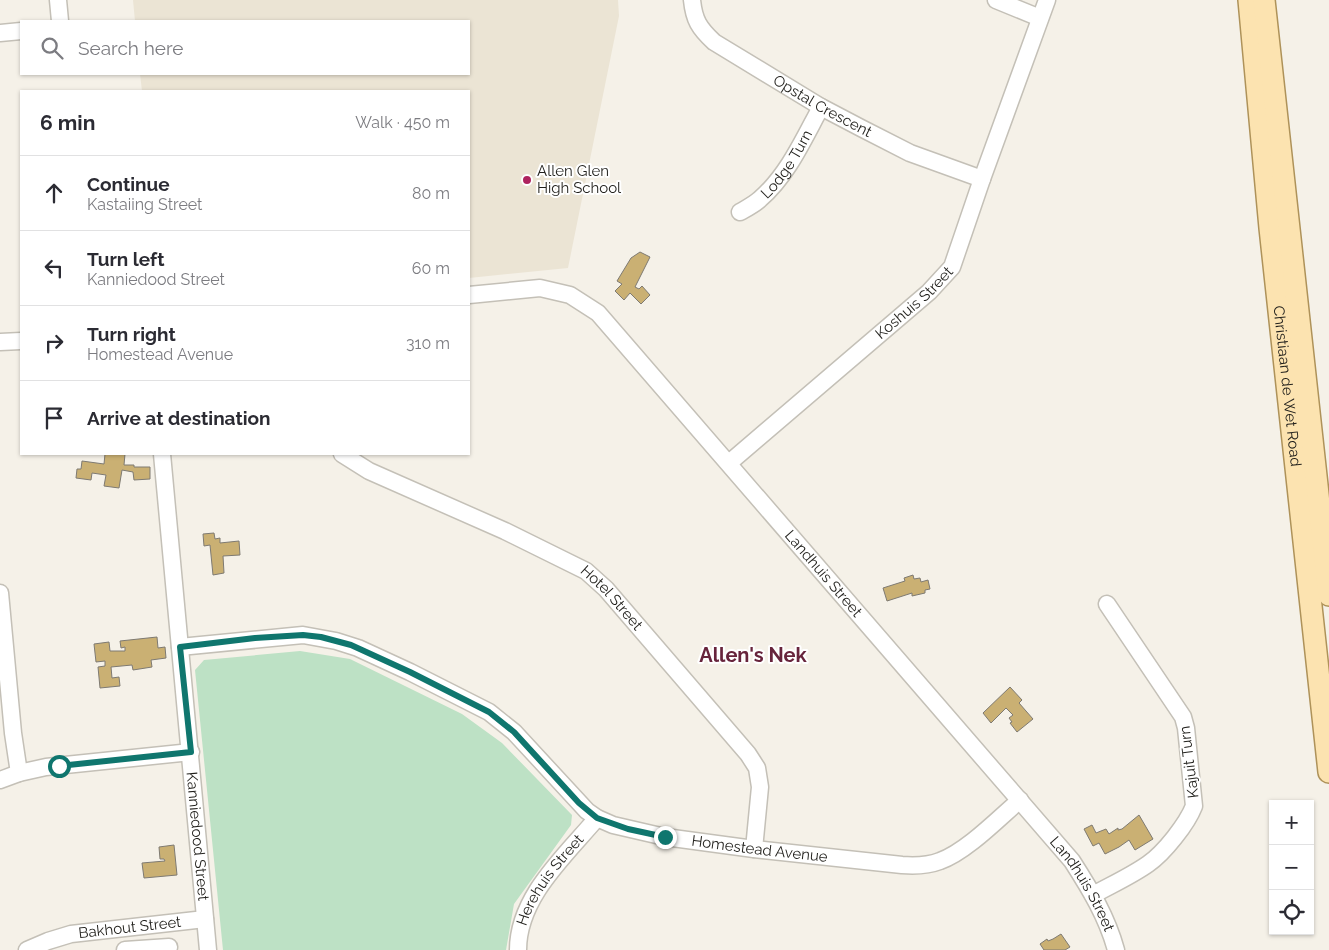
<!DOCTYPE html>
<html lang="en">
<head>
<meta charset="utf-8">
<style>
	:root { --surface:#fff; --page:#f7f7f7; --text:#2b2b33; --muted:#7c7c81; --line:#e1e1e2 }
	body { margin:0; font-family:Raleway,sans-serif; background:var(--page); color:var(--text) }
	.controls { position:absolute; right:15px; bottom:15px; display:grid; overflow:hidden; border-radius:0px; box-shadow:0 1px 4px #0004 }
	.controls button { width:45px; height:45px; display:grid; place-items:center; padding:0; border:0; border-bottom:1px solid var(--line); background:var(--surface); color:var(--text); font:25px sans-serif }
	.stop { position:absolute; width:15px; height:15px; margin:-11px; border:4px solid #0f766e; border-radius:50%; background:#fff }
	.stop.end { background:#0f766e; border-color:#fff; box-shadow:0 1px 5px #0008 }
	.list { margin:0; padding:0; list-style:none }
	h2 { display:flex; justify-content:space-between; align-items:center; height:65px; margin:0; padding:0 20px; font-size:21px }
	h2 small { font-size:16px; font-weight:400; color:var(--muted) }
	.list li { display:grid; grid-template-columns:32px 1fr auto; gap:15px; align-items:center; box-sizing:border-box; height:75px; padding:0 20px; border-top:1px solid var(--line) }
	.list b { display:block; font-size:19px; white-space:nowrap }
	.list p { margin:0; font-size:16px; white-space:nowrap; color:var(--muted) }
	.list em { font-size:16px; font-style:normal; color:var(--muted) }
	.icon { flex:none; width:28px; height:28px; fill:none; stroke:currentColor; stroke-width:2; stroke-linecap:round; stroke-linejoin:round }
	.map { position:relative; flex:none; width:1329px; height:950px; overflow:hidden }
	.search { position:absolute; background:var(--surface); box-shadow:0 1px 4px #0004; left:20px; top:20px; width:450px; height:55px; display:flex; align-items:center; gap:12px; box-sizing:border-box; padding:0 18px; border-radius:0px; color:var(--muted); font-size:19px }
	.panel { position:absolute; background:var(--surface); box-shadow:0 1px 4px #0004; left:20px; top:90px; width:450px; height:365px; border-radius:0px }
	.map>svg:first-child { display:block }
	.built { fill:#ebe4d4 }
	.green { fill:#bde1c5 }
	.building { fill:#cab073; stroke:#7e7a72 }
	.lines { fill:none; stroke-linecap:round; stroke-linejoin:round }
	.minor-casing { stroke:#c4c0b7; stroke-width:19 }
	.major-casing { stroke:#ae9259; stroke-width:24 }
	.minor { stroke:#fff; stroke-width:16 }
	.major { stroke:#fce3b0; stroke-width:21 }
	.route { stroke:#0f766e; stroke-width:6 }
	.poi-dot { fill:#ae225e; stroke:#fff; stroke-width:2 }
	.labels { text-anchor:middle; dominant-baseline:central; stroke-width:4; stroke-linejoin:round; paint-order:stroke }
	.street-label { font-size:15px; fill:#201f1b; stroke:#fff }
	.poi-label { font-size:15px; fill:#201f1b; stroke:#fff; text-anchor:start }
	.district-label { font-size:20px; font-weight:bold; fill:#67243c; stroke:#fff }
</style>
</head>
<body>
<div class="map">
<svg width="1329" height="950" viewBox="0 0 1329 950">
	<rect width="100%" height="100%" fill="#f5f1e8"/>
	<polygon class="built" points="133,0 618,0 619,16 568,268 469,278 469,91 142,91 140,74 469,74 469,21 135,21"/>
	<polygon class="green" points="300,651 350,659 462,714 502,743 572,815 571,825 514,904 506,950 223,950 195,670 204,660"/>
	<g class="building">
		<polygon points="640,252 650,257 635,287 639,289 642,286 650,295 641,304 630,293 624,300 615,291 622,284 617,281 631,258"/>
		<polygon points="105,454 125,454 124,465 134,465 134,467 150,467 150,479 134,480 133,472 122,470 119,488 104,486 106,475 92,473 91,480 76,478 77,469 81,469 82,461 104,464"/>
		<polygon points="214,533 215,539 220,538 220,543 239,541 240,555 223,556 224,573 213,575 210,545 204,546 203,534"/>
		<polygon points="913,575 914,579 920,578 921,582 928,580 930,589 925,590 925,593 912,596 912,593 887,601 883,588 905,581 904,578"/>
		<polygon points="157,637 158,648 165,647 166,658 151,660 152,667 133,670 132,665 111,667 112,678 119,677 120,686 100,688 98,667 105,666 105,661 96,662 94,644 109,642 110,651 125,651 125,647 121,648 120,641"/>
		<polygon points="1010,687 1022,700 1019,703 1033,719 1017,732 1010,723 1012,722 1009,718 1013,715 1006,708 991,723 983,713"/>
		<polygon points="1139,815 1153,839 1135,850 1129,840 1119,847 1105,854 1099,843 1093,846 1084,829 1092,825 1096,833 1106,829 1109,834 1118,828 1118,830 1122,829"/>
		<polygon points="174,845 177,875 144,878 142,863 165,861 164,859 160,859 159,847"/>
		<polygon points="1061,934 1070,947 1065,950 1044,950 1040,944 1047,939 1048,941 1053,939"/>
	</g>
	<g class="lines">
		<defs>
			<g id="minor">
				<polyline points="58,0 60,21"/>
				<path id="s1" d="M692 0C694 20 699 28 714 42L821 107 861 128 910 153 982 179"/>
				<polyline points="996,0 1040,18"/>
				<polyline points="0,33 21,31"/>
				<path id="s2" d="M740 212C747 208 755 204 760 199 788 175 804 138 821 107"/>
				<path id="s3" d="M469 295 540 288 570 295 598 313 1072 861C1090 889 1107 917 1116 950"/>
				<polyline points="0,342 21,341"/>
				<path id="s4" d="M162 454 208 950"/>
				<path id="s5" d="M342 454 369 471 505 531 586 571 606 589 748 754 757 768 760 787 754 849"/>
				<path id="s6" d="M729 463 929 292 952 267 982 179 1047 0"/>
				<polyline points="0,593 13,733 19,773"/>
				<path id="s7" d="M180 647 303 635 336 641 358 648 410 672 489 712 514 732 587 811 597 818 613 825 665 837 754 849 902 865C915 866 927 866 940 861 966 852 999 818 1020 800"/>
				<polyline points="0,780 19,773 46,767 191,752"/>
				<path d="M1093 895C1111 885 1131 876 1148 864 1164 853 1187 824 1194 806L1186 728 1183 717 1107 604"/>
				<path id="s8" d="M27 950 48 941 71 934 205 919"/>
				<polyline points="125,950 169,947"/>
				<path id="s9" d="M518 950C518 897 565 856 597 818"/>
			</g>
			<g id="major">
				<path id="s10" d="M1249 0 1270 228 1329 772"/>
				<polyline points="1264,0 1329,595"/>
			</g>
		</defs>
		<use href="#minor" class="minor-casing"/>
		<use href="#major" class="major-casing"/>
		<use href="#minor" class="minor"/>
		<use href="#major" class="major"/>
	</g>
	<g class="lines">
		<polyline class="route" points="59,766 191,752 180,647 255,638 303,635 321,637 351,645 410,672 489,712 514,732 579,803 597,818 628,829 665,837"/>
	</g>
	<circle class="poi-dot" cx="527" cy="180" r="5"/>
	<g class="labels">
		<g class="street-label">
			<text stroke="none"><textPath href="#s1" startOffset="175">Opstal Crescent</textPath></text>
			<text stroke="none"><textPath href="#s2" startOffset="68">Lodge Turn</textPath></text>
			<text stroke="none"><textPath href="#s6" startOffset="245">Koshuis Street</textPath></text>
			<text stroke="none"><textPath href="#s10" startOffset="388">Christiaan de Wet Road</textPath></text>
			<text stroke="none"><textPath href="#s3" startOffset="480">Landhuis Street</textPath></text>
			<text stroke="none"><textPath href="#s5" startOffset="308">Hotel Street</textPath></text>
			<text transform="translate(1189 762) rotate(-97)">Kajuit Turn</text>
			<text stroke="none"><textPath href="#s4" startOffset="384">Kanniedood Street</textPath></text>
			<text stroke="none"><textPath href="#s7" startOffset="644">Homestead Avenue</textPath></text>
			<text stroke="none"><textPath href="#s9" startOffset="79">Herehuis Street</textPath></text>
			<text stroke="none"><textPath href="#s3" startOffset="885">Landhuis Street</textPath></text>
			<text stroke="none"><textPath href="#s8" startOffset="106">Bakhout Street</textPath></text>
		</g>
		<g class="poi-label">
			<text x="537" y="171">Allen Glen<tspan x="537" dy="17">High School</tspan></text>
		</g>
		<g class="district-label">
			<text x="753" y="655">Allen's Nek</text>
		</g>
	</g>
</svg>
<div class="controls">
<button>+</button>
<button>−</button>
<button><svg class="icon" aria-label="locate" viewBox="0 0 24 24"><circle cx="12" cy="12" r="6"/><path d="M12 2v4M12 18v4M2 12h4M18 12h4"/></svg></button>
</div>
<div class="stop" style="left:59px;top:766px"></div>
<div class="stop end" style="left:665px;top:837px"></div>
<div class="search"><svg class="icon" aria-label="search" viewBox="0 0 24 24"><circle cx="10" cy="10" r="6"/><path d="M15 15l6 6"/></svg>Search here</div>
<section class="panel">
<h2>6 min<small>Walk · 450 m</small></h2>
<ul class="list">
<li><svg class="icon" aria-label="ahead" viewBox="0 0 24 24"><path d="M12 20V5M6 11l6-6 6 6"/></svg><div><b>Continue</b><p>Kastaiing Street</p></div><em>80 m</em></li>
<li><svg class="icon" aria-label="left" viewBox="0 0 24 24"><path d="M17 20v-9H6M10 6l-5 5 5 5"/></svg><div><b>Turn left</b><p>Kanniedood Street</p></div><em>60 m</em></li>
<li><svg class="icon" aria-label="right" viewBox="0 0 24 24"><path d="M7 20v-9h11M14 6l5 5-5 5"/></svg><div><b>Turn right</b><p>Homestead Avenue</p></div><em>310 m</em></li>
<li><svg class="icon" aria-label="arrive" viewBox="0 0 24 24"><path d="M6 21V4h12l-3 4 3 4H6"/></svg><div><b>Arrive at destination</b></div></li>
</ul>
</section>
</div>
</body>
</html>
